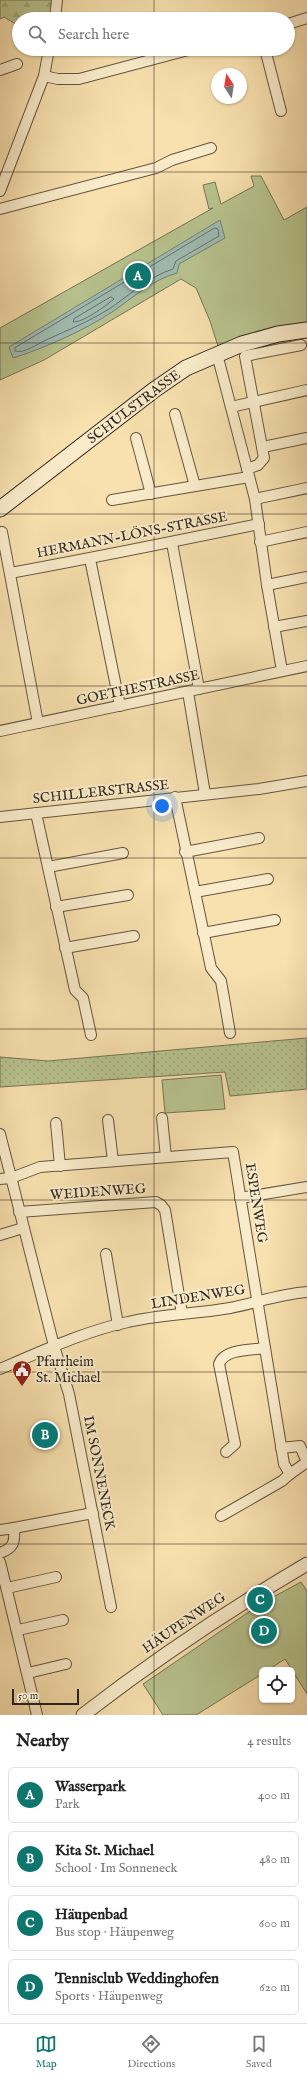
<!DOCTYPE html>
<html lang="en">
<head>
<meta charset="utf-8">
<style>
	:root { --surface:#fff; --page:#f6f6f6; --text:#222; --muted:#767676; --line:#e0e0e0; --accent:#0f766e }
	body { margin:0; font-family:"IM FELL English",serif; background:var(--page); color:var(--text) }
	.controls { position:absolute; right:12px; bottom:12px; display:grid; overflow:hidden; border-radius:6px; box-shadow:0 1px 3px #0004 }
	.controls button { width:36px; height:36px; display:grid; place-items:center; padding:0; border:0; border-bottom:1px solid var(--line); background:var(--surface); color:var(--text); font:20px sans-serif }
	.compass { position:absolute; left:211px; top:68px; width:36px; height:36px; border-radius:50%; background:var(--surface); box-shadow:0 1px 3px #0004; rotate:348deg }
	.scale { position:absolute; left:12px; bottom:10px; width:67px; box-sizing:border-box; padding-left:4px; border:2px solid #30261e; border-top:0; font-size:11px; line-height:14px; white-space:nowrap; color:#30261e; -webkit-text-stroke:3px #faeccb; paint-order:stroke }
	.you { position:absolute; left:162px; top:806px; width:14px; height:14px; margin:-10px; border:3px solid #fff; border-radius:50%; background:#1a73e8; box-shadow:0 0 0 6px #1a73e833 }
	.badge { display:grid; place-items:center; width:26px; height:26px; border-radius:50%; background:var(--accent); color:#fff; font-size:13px; font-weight:700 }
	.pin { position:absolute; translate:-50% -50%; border:2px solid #fff; box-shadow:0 1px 4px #0006 }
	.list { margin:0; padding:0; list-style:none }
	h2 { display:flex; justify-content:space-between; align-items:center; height:52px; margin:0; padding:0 16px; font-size:17px }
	h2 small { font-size:13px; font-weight:400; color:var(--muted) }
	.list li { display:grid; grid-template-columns:26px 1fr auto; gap:12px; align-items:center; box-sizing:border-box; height:56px; margin:0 8px 8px; padding:0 8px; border:1px solid var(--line); border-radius:6px }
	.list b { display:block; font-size:15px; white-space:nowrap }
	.list p { margin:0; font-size:13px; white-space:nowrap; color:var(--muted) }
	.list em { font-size:13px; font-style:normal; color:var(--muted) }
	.icon { flex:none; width:22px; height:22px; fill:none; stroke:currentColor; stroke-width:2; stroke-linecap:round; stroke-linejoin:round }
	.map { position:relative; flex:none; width:307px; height:1715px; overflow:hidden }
	.search { position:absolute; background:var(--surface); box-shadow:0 1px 3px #0004; left:12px; right:12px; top:12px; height:44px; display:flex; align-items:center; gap:10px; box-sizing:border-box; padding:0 14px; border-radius:22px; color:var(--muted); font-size:15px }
	.sheet { height:308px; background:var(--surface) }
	nav { display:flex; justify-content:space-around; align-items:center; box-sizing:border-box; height:56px; border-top:1px solid var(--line); background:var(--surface); font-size:11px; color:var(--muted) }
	nav a { display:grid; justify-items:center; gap:2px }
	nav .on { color:var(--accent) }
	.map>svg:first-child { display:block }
	.grass { fill:url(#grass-dots); stroke:#747556 }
	.forest { fill:url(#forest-firs); stroke:#747556 }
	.park { fill:#b8c48f; stroke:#747556 }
	.water { fill:#9fbcb3; stroke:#738077 }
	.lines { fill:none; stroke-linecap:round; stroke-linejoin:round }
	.shore { stroke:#687168; stroke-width:1 }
	.minor-casing { stroke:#625542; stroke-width:12 }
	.tertiary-casing { stroke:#625542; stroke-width:15 }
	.secondary-casing { stroke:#30261e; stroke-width:17 }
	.minor { stroke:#faeccb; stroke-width:10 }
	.tertiary { stroke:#faeccb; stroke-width:13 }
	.secondary { stroke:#faeccb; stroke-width:15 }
	.grid { fill:none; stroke:#30261e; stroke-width:1; stroke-opacity:0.55 }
	.labels { text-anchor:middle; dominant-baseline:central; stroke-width:4; stroke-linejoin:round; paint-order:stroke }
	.street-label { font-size:14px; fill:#30261e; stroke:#faeccb }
	.poi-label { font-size:14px; fill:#30261e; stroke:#faeccb; text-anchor:start }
</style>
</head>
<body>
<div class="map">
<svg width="307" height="1715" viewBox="0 0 307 1715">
	<defs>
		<pattern id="grass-dots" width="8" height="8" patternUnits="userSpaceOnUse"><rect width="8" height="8" fill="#b8c48f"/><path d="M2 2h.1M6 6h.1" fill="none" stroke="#9ea87b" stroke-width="1.8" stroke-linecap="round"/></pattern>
		<pattern id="forest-firs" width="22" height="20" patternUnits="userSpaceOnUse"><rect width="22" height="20" fill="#b8c48f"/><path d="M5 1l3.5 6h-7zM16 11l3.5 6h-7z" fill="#9ea87b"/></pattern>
	</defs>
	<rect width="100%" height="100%" fill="#f8e1af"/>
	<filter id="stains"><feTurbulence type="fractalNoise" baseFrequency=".005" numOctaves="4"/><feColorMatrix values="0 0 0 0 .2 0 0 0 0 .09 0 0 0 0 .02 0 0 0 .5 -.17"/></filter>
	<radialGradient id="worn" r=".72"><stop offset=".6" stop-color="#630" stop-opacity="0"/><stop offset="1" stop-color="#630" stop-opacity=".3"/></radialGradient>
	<polygon class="grass" points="307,1038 307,1089 230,1096 225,1072 0,1087 0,1057 48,1061"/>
	<polygon class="forest" points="0,0 56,0 53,19 19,19 19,26 4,17 0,19"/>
	<g class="park">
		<polygon points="251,176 261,176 284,220 307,207 307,323 256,333 218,346 210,321 196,288 181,279 44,360 0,380 0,328 213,208 209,209 203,185 215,182 221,204 254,186"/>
		<polygon points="221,1075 225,1109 165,1113 162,1080"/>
		<polygon points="301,1582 307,1591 307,1694 285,1659 268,1670 262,1670 262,1674 196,1715 163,1715 143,1684 262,1603"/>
	</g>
	<path class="water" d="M220 220 225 238 179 264 177 273C152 280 134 297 112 312 85 330 45 348 13 358L9 347Z"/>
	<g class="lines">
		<g class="shore">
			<path d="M215 228 218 229 219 236 176 261 173 269C148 277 130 295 109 309 88 322 68 330 46 340 37 344 24 354 15 351V348Z"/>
			<path d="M111 297 114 299C106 306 82 323 73 322L74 319Z"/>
		</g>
		<defs>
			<g id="minor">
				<polyline points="55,19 57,0"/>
				<polyline points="288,24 307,18"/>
				<polyline points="265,49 281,111"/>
				<polyline points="0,70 17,64"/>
				<polyline points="44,76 58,79 79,79 192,49"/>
				<polyline points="0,191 44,76 49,49"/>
				<polyline points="0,209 156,168 172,160 211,148"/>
				<polyline points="217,354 255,499 267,585 282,671"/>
				<polyline points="231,407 307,390"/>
				<polyline points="175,414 195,486"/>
				<polyline points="136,438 151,494"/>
				<polyline points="263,447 307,438"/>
				<polyline points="247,469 258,465 264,458 245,356 301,345"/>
				<polyline points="255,499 307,488"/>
				<polyline points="112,500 249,477"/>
				<polyline points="2,532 38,723"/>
				<polyline points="260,542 307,532"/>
				<polyline points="172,543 199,689"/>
				<polyline points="90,559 120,706"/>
				<path d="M10 573C93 558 176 541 259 524"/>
				<polyline points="267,585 307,577"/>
				<polyline points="274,627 307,621"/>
				<polyline points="188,692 205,794"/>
				<polyline points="0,731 307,666"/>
				<polyline points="175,797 211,968 221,981 230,1033"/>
				<polyline points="36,813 75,990 83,998 91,1035"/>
				<polyline points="0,817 259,789 307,781"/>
				<polyline points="185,852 259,838"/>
				<polyline points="48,867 123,853"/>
				<polyline points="195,892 268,879"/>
				<polyline points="56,907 128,895"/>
				<polyline points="203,933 275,920"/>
				<polyline points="65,948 134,936"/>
				<polyline points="162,1118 166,1157"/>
				<polyline points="108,1120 113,1161"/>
				<polyline points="56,1123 60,1166"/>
				<polyline points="0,1134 54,1346 69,1394 111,1607"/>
				<polyline points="0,1179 11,1178 40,1167 233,1152 284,1464 290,1474 307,1462"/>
				<polyline points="240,1198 307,1187"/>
				<polyline points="19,1212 156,1202 161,1205 165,1210 182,1314"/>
				<polyline points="0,1235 23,1228"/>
				<polyline points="106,1254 118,1325"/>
				<path d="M0 1369C40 1352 85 1331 128 1322 162 1314 196 1314 230 1308 256 1303 280 1294 307 1292"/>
				<polyline points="281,1448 300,1446 307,1462"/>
				<path d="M226 1452 235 1444 219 1364C224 1349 251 1350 265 1348"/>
				<polyline points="221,1516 282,1481 290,1474"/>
				<polyline points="14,1528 93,1513"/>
				<path d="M0 1530 14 1528C15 1542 14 1548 0 1553"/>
				<polyline points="0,1562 37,1715"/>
				<polyline points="7,1588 56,1577"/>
				<polyline points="18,1630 63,1620"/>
				<polyline points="28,1673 66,1664"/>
			</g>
			<path id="tertiary" d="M83 1715C154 1660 229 1610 307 1564"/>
			<polyline id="secondary" points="0,509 154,390 186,368 242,344 278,334 307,330"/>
		</defs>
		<use href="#minor" class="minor-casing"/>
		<use href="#tertiary" class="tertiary-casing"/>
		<use href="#secondary" class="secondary-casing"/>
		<use href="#minor" class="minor"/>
		<use href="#tertiary" class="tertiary"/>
		<use href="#secondary" class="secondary"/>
	</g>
	<path class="grid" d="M154 0V19M154 49V1715M0 172H307M0 343H307M0 514H307M0 686H307M0 858H307M0 1029H307M0 1200H307M0 1372H307M0 1544H307"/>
	<defs>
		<symbol id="civic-pin" viewBox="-11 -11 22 30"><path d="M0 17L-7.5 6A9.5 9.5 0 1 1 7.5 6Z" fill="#8f2418" stroke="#faeccb"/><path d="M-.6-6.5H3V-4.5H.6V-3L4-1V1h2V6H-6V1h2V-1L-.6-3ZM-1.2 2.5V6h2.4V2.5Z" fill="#fff"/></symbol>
	</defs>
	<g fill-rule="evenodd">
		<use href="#civic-pin" x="11" y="1359" width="22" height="30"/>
	</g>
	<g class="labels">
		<g class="street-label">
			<text transform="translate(134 407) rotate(-37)">SCHULSTRASSE</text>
			<text transform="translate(132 535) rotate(-11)">HERMANN-LÖNS-STRASSE</text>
			<text transform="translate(138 688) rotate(-12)">GOETHESTRASSE</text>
			<text transform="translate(101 792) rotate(-6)">SCHILLERSTRASSE</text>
			<text transform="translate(98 1192) rotate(-4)">WEIDENWEG</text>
			<text transform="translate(256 1203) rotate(81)">ESPENWEG</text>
			<text transform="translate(198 1297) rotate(-9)">LINDENWEG</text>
			<text transform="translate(99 1473) rotate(79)">IM SONNENECK</text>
			<text transform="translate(184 1623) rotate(-34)">HÄUPENWEG</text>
		</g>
		<g class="poi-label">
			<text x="36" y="1362">Pfarrheim<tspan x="36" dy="16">St. Michael</tspan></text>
		</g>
	</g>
	<rect width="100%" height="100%" filter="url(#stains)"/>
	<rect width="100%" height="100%" fill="url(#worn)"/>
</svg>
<div class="controls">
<button><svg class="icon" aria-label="locate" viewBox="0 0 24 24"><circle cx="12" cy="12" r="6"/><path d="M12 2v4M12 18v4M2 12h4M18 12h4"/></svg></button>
</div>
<svg class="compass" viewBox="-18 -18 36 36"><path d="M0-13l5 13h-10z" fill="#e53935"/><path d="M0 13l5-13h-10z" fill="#767676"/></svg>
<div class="scale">50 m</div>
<div class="you"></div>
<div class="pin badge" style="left:138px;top:276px">A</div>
<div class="pin badge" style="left:45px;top:1435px">B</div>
<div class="pin badge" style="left:260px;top:1600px">C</div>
<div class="pin badge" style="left:264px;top:1631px">D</div>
<div class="search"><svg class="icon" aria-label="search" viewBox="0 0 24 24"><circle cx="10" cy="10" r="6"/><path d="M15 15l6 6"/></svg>Search here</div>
</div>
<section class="sheet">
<h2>Nearby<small>4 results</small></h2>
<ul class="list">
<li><span class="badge">A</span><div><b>Wasserpark</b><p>Park</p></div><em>400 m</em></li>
<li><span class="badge">B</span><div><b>Kita St. Michael</b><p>School · Im Sonneneck</p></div><em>480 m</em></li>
<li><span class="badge">C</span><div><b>Häupenbad</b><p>Bus stop · Häupenweg</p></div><em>600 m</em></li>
<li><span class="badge">D</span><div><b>Tennisclub Weddinghofen</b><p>Sports · Häupenweg</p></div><em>620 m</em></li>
</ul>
</section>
<nav>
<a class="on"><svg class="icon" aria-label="map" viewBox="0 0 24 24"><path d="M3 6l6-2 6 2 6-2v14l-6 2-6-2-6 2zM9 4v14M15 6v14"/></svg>Map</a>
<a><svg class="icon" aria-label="directions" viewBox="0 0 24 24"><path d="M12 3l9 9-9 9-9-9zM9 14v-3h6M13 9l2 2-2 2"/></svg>Directions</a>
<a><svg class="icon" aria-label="saved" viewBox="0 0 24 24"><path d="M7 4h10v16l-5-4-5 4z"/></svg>Saved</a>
</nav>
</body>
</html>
